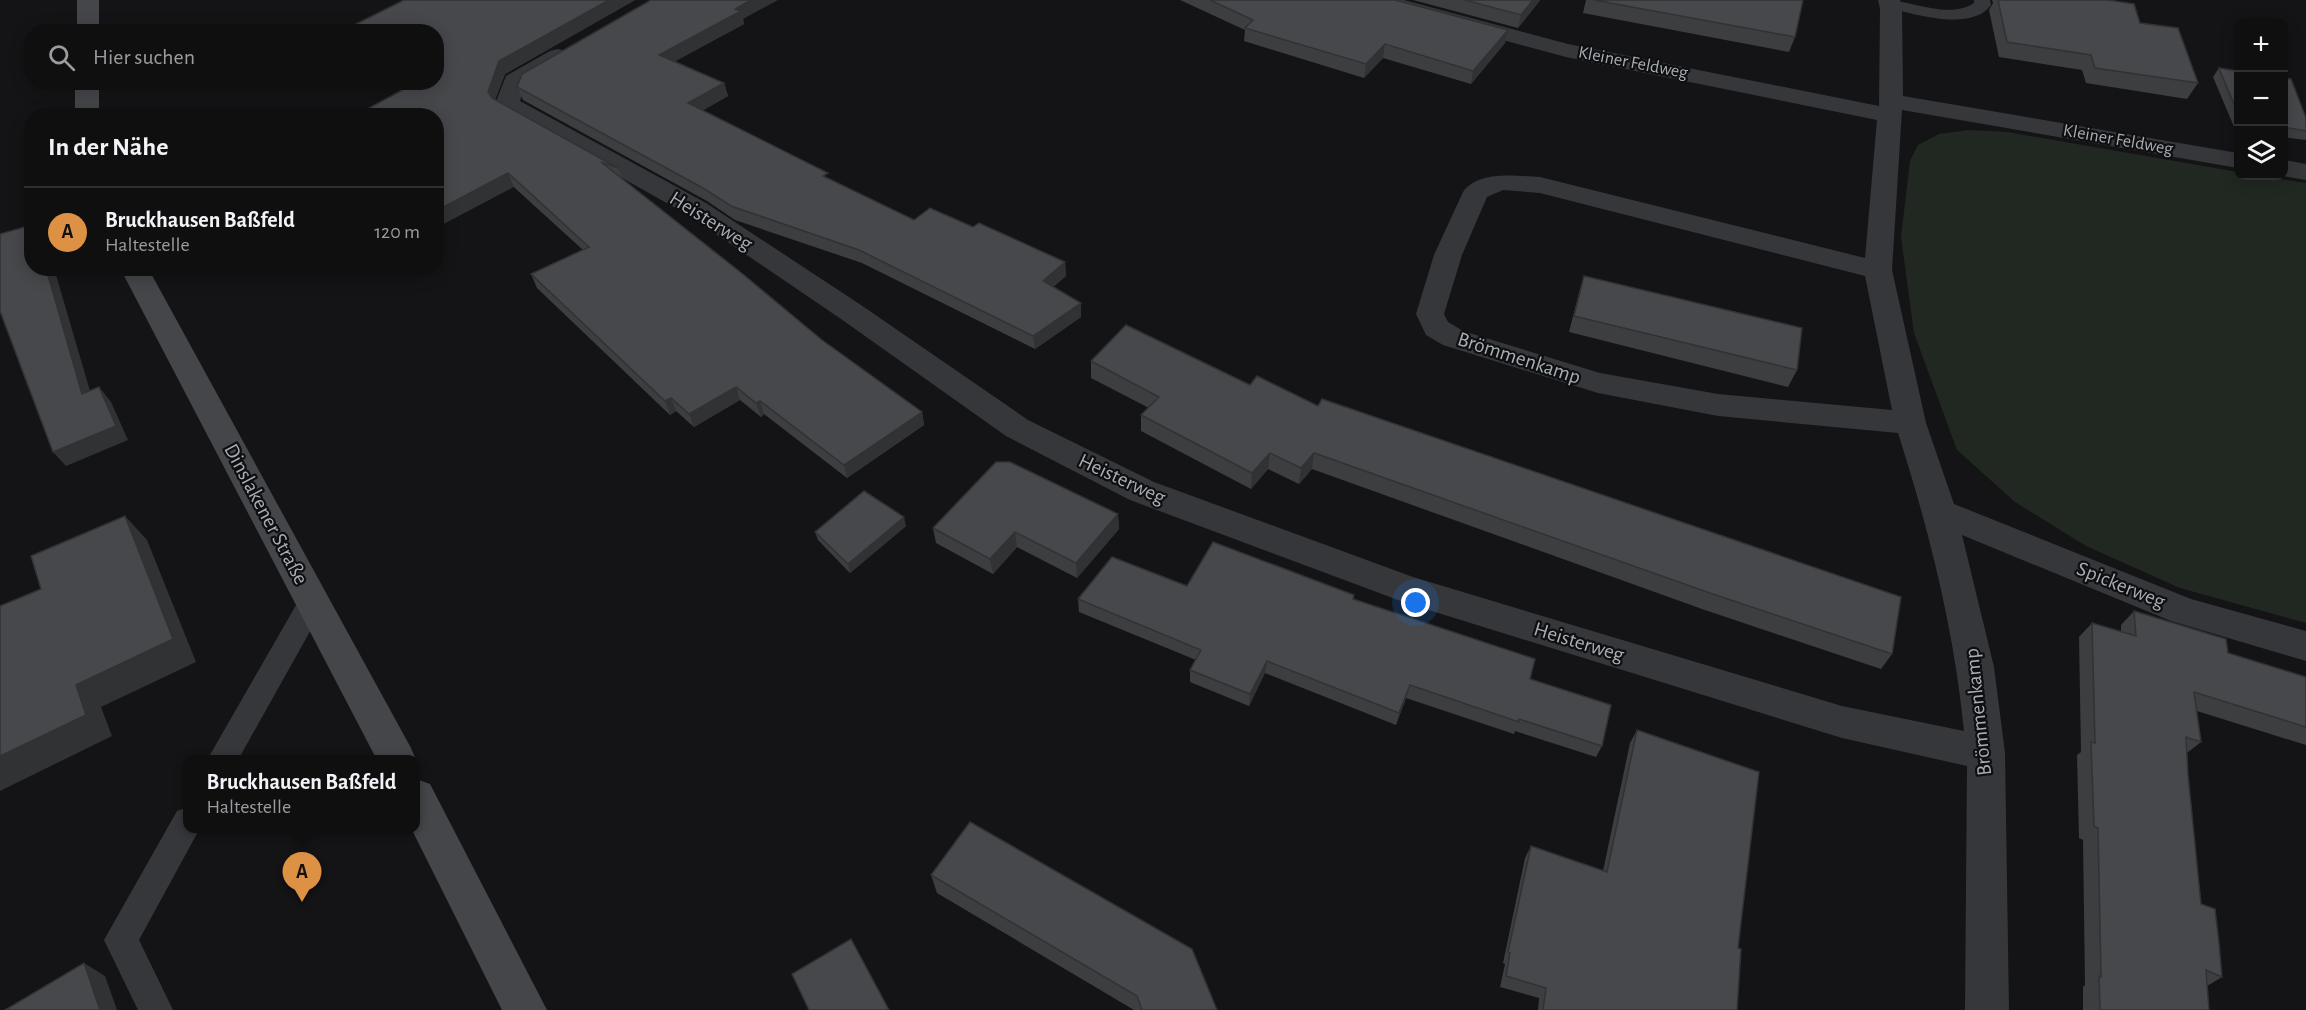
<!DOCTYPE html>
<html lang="de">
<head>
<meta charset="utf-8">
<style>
	:root { --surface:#0f0f10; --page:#181819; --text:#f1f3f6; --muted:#9b9c9f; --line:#2f2f30; --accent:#dd9144 }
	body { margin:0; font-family:"Alegreya Sans",sans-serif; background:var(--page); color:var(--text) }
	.controls { position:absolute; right:18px; top:18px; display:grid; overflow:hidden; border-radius:12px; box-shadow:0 3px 15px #0003 }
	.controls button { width:54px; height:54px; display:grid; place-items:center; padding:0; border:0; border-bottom:2px solid var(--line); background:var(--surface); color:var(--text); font:30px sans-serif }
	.you { position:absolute; left:1416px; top:603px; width:21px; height:21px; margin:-15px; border:4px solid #fff; border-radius:50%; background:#1a73e8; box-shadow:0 0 0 9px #1a73e833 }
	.badge { display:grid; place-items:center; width:39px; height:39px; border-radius:50%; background:var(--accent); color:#111; font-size:20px; font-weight:700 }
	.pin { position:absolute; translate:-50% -50px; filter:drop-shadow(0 2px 3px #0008) }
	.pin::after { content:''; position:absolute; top:32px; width:21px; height:18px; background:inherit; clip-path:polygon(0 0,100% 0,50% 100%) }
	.popup { position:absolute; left:183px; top:755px; width:237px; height:78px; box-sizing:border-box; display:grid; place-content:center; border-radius:12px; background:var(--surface); filter:drop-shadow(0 2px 4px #0005); font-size:20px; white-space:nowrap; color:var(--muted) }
	.popup b { font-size:22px; color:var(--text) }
	.popup::after { content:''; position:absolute; left:50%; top:100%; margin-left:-12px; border:12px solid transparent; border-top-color:var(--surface) }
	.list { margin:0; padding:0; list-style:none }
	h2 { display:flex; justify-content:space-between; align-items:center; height:78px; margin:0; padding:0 24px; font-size:26px }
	h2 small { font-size:20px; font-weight:400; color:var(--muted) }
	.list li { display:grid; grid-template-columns:39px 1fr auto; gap:18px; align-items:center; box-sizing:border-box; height:90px; padding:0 24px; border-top:2px solid var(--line) }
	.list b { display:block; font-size:22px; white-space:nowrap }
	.list p { margin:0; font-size:20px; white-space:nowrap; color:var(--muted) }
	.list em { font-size:20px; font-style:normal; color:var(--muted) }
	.icon { flex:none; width:33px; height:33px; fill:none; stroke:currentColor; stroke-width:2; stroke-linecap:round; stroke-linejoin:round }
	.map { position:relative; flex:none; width:2306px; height:1010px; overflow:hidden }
	.search { position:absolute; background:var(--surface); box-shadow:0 3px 15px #0003; left:24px; top:24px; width:420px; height:66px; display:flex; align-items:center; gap:15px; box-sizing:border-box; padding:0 21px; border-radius:24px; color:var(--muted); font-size:22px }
	.panel { position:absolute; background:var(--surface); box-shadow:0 3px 15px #0003; left:24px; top:108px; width:420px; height:168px; border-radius:24px }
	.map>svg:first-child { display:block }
	.green { fill:#212821 }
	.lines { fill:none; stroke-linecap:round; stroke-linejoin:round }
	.lane { fill:#36373a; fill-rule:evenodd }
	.street { fill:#36373a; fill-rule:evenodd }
	.secondary { fill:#44464a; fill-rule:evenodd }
	.wall { fill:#3c3e40 }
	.shaded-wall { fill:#313234 }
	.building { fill:#46484b; stroke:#313234; stroke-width:1.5 }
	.labels { text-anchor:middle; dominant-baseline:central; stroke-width:4.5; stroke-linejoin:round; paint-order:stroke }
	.far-street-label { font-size:18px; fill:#a7aeb4; stroke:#0f0f11 }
	.street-label { font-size:21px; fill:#a7aeb4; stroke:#0f0f11 }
</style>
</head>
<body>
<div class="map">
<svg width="2306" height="1010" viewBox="0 0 2306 1010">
	<rect width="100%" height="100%" fill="#141416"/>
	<polygon class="green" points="1969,130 2007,132 2238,172 2238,176 2261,176 2306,183 2306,623 2180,588 2086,546 2015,502 1957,450 1914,333 1901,237 1910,161 1918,145 1939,134"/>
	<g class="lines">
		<g class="lane">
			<path d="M1884 0C1912 0 1948 20 1974 3V0H1990L1991 5C1971 33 1911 13 1884 7L1882 3Z"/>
			<polygon points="313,590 323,593 327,601 238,760 207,760 303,593"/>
			<polygon points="188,807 188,828 200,828 139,940 173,1010 138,1010 104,940 177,811"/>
		</g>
		<g class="street">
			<path d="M1368 0H1404L1568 44 1879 106 1880 9 1878 0H1900L1902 9 1903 96 2238 153V168L1902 110 1892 270 1926 423 1954 504 2191 599 2306 631V661L2171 621 1962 535 1994 667 2005 753 2009 1010H1965L1967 766 1842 738 1406 603 1130 500 1006 436 841 319 688 215 499 109 495 104 506 76 550 51 558 49 566 51 569 56 566 61 525 85 520 101 706 203 861 305 1028 420 1154 482 1413 577 1842 706 1964 731C1954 629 1929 530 1898 433L1718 416 1598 393 1443 345 1426 335 1416 314 1434 255 1463 192C1478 170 1517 176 1540 177L1865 258 1877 120 1566 57 1371 5ZM1503 190 1540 193 1865 276 1892 410 1718 394 1600 373 1463 331 1448 322 1444 314 1462 255 1487 197Z"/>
			<polygon points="2284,160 2306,164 2306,180 2283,176"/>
		</g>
		<g class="secondary">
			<rect x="77" y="0" width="22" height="32"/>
			<rect x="75" y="82" width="24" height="34"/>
			<polygon points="120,268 148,268 411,748 416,760 416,761 377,760"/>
			<polygon points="416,779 430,784 547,1010 502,1010 411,828 416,828"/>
		</g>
	</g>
	<g class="wall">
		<polygon points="404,0 635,0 505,74 495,100 618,168 622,179 822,340 922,412 924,425 847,478 764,414 761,417 740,400 694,427 676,411 670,415 537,288 531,274 583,250 436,116 362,116 360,113 436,82 436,32 343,32 342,31"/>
		<polygon points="1180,0 1395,0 1508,30 1505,43 1471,84 1383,58 1364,78 1244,41 1245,30"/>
		<polygon points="1413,0 1540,0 1534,8 1518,28"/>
		<polygon points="1586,0 1803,0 1795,37 1789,52 1583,13"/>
		<polygon points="1992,0 2108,0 2140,23 2198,83 2187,99 2086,83 2082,70 1999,57 1989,10 1993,3"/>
		<polygon points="743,19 744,24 675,61 724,83 728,96 702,111 829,179 914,220 973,227 1065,262 1066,276 1053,287 1081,317 1035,349 862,263 735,220 707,201 523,100 517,87"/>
		<polygon points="2219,68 2238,71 2238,130 2235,129 2213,77"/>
		<polygon points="2283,78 2306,118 2306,139 2305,140 2283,137"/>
		<polygon points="1584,276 1797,370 1788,387 1569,332 1579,293"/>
		<polygon points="1091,361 1250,385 1318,406 1892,654 1881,669 1702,609 1312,469 1299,484 1268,469 1251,489 1141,431 1141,415 1149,408 1091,378"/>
		<polygon points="1118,514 1119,529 1077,578 1017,547 993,574 936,543 933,528"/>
		<polygon points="906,526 850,573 818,540 815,532"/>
		<polygon points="1187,586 1354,595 1354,599 1530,679 1602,746 1596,757 1515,731 1514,734 1406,698 1396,725 1265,673 1249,706 1190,682 1190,670 1196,660 1079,612 1078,599"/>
		<polygon points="2134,611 2228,653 2306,677 2306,745 2197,711 2201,742 2187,753 2188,775 2201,904 2222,977 2207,986 2209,1010 2083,1010 2083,987 2085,985 2083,840 2079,838 2077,755 2081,752 2079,637 2092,623 2121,632 2121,625"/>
		<polygon points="1637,730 1738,948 1737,1010 1538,1010 1539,998 1500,987 1505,964 1503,963 1525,858 1531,846 1603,871 1630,743"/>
		<polygon points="931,875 1217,1010 1134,1010 937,893"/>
	</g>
	<g class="shaded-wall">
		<polygon points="609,0 635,0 505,74 493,105 488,92 499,61"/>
		<polygon points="751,0 778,0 743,19 744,24 663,68 659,55 735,9"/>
		<polygon points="1533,0 1540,0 1534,8 1518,28 1521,15"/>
		<polygon points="1508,30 1505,43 1471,84 1473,71"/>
		<polygon points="1385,44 1383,58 1364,78 1366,64"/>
		<polygon points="724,83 728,96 692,116 688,103"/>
		<polygon points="508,173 514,187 436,228 436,211"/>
		<polygon points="1065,262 1066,276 1044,294 1043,281"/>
		<polygon points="46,268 54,268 95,408 82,394"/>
		<polygon points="1081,303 1081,317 1035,349 1033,336"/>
		<polygon points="99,387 111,402 128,440 66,466 53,452"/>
		<polygon points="736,387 740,400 694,427 689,414"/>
		<polygon points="671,398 676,411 670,415 665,401"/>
		<polygon points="760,401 764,414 761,417 756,403"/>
		<polygon points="922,412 924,425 847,478 844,465"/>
		<polygon points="1270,453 1268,469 1251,489 1252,473"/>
		<polygon points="1314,453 1312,469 1299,484 1301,468"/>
		<polygon points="1118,514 1119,529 1077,578 1076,563"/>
		<polygon points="125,516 147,540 196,662 101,707 112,736 0,791 0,756 76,685"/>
		<polygon points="904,517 906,526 850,573 848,564"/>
		<polygon points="1015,532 1017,547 993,574 990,559"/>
		<polygon points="1267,661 1265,673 1249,706 1250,694"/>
		<polygon points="1410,685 1406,698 1396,725 1399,713"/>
		<polygon points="84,963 105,976 117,1010 100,1010"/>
	</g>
	<g class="building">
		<polygon points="404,0 609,0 499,61 488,92 492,98 618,168 601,162 744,275 822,340 922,412 844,465 760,401 756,403 736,387 689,414 671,398 665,401 531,274 589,247 508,173 436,211 436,116 366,116 360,113 417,82 436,82 436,72 442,69 436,67 436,32 344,32 342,31"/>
		<polygon points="651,0 751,0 735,9 741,11 659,55 724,83 688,103 828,173 823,176 914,220 930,208 973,227 979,223 1065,262 1043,281 1081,303 1033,336 859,250 731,206 703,188 517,87 522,74"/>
		<polygon points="1210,0 1395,0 1508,30 1473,71 1385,44 1366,64 1245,28 1253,20"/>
		<polygon points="1465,0 1533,0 1521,15"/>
		<polygon points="1594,0 1803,0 1795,37"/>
		<polygon points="1998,0 2108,0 2134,4 2140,23 2178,28 2198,83 2095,68 2091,55 2007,42"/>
		<polygon points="2219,68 2238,71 2238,114"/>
		<polygon points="2283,78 2291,79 2306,118 2306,131 2283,127"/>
		<polygon points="32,225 32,268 46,268 82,394 99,387 116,426 53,452 0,311 0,234"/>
		<polygon points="1584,276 1802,328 1797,370 1574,316"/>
		<polygon points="1126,325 1250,385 1257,376 1318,406 1322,399 1901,597 1892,654 1710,593 1314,453 1301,468 1270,453 1252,473 1141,415 1159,397 1091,361"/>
		<polygon points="996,462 1010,462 1118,514 1076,563 1015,532 990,559 933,528"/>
		<polygon points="864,491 904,517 848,564 815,532"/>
		<polygon points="125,516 173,639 76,685 86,715 0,756 0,606 41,589 31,556"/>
		<polygon points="1213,542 1354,595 1353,599 1535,659 1530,679 1611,705 1602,746 1519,719 1519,722 1410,685 1399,713 1267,661 1250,694 1190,670 1201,650 1078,599 1112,557 1187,586"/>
		<polygon points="2134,611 2226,639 2228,653 2306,677 2306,727 2194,692 2201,742 2186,737 2188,775 2201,904 2215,909 2219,943 2222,977 2206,970 2209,1010 2100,1010 2099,976 2101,977 2098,828 2094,826 2091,742 2095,743 2092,623 2136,636"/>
		<polygon points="1637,730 1759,772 1738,948 1741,949 1737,1010 1543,1010 1546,988 1506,976 1510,953 1508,952 1531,846 1607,872"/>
		<polygon points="970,822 1192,949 1217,1010 1142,1010 1137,996 931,875"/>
		<polygon points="851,939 889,1010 809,1010 792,974"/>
		<polygon points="84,963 100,1010 5,1010"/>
	</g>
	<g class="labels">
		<g class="far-street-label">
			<text transform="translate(1633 63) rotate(11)">Kleiner Feldweg</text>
			<text transform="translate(2118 140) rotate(10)">Kleiner Feldweg</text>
		</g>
		<g class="street-label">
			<text transform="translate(711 221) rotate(32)">Heisterweg</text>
			<text transform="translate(1519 358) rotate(18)">Brömmenkamp</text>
			<text transform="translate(1122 479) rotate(25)">Heisterweg</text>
			<text transform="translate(266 514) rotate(62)">Dinslakener Straße</text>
			<text transform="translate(2121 585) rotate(22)">Spickerweg</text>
			<text transform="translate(1579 642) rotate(17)">Heisterweg</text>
			<text transform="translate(1978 712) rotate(-96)">Brömmenkamp</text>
		</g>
	</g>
</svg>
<div class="controls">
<button>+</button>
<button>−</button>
<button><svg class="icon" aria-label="layers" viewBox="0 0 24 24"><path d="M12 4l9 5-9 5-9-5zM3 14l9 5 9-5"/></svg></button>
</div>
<div class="you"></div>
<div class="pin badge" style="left:302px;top:902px">A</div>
<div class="popup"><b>Bruckhausen Baßfeld</b>Haltestelle</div>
<div class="search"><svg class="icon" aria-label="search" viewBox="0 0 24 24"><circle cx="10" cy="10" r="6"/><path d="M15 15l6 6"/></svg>Hier suchen</div>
<section class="panel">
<h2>In der Nähe<small></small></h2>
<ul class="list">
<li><span class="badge">A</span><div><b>Bruckhausen Baßfeld</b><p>Haltestelle</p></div><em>120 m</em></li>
</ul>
</section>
</div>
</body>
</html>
